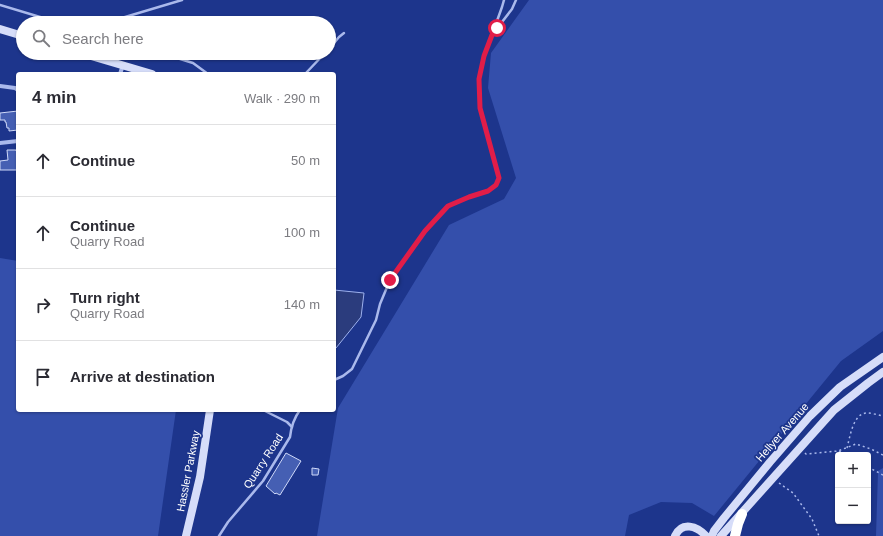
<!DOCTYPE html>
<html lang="en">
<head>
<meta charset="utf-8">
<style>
	:root { --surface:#fff; --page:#f2f2f3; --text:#2b2b33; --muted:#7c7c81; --line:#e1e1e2 }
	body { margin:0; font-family:Arial,sans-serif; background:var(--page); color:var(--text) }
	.controls { position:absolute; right:12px; bottom:12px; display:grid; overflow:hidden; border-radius:4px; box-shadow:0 1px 3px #0004 }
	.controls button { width:36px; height:36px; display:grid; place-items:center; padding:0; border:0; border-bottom:1px solid var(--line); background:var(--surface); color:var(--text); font:20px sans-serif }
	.stop { position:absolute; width:12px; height:12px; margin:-9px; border:3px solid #e11d48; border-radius:50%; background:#fff }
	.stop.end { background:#e11d48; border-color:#fff; box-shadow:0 1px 4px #0008 }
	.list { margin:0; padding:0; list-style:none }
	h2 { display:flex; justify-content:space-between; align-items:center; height:52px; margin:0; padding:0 16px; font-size:17px }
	h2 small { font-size:13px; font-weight:400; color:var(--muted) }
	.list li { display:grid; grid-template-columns:26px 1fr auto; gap:12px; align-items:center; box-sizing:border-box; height:72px; padding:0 16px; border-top:1px solid var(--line) }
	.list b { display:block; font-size:15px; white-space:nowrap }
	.list p { margin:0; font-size:13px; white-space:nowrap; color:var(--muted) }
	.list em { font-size:13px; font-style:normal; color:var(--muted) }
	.icon { flex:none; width:22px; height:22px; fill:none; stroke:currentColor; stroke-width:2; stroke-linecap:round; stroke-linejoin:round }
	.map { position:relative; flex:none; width:883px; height:536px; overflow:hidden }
	.search { position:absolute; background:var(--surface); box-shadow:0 1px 3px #0004; left:16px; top:16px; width:320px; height:44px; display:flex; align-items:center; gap:10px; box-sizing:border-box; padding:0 14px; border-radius:22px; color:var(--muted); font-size:15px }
	.panel { position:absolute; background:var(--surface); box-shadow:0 1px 3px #0004; left:16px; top:72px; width:320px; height:340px; border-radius:4px }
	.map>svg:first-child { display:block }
	.green { fill:#344fab }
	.water { fill:#2b3c7d; stroke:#9db1ee }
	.building { fill:#455fb3; stroke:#cfd9f9 }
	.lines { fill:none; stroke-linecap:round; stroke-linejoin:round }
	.path { stroke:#aab9ec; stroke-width:1.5; stroke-dasharray:2 3; stroke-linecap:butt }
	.lane { stroke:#aab9ec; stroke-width:2.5 }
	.street { stroke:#aab9ec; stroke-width:4 }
	.secondary { stroke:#d6ddf9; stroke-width:8 }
	.highway { stroke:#fff; stroke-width:10 }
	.route { stroke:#e11d48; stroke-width:5 }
	.labels { text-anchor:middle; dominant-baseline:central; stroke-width:3.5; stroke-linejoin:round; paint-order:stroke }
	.street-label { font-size:11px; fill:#fff; stroke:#1d358c }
</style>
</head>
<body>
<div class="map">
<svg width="883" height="536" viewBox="0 0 883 536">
	<rect width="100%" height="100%" fill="#1d358c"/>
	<g class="green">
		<polygon points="529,0 883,0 883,331 841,361 714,516 692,503 661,502 629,515 625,536 317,536 338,408 449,225 504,199 516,178 488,88 491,53"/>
		<polygon points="0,258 18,261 18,410 176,410 158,536 0,536"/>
		<polygon points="883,468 883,536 876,536 878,471"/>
	</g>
	<polygon class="water" points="334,290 364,293 361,317 336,348 334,348"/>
	<g class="building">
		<polygon points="18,111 18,130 9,131 9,128 7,128 6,122 5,122 5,120 0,120 0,113"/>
		<polygon points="7,150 16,150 16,151 18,151 17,170 0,170 0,161 8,160"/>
		<polygon points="286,453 301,461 280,495 276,493 275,494 266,486"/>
		<polygon points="312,468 319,469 318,475 312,475"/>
	</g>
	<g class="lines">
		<g class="path">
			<path d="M847 448C850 437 853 413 867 413 872 413 878 415 883 416"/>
			<polyline points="839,451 846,455"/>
			<polyline points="805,453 806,454 838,451 856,444 871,449 883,455"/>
			<polyline points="868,467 883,475"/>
			<polyline points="779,483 793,493 812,519 819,536"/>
		</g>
		<g class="lane">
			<polyline points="0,5 60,23"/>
			<polyline points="105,23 182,0"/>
			<polyline points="493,32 502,7 504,0"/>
			<polyline points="329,49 339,37 344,33"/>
			<polyline points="161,53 193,63 208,74"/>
			<polyline points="305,74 325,53"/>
			<polyline points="334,380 343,376 352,369 376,320 380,304 390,280 425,231 448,206 469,197 488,191 496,185 499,177 480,108 479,79 484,56 492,35 512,9 516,0"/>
			<polyline points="263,410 287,422 292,427"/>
			<path d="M219 536 228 522 263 481 290 437C291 428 294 418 300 410"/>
		</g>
		<g class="street">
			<polyline points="120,74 123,65"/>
			<polyline points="0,86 15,88 18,90"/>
			<polyline points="0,143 18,141"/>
		</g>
		<g class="secondary">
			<polyline points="0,29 23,36"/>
			<polyline points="81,53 152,74"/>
			<polyline points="186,536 200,477 210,410"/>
			<path d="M675 536C682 521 697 526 706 536"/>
			<polyline points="712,536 714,531 724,518 770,462 810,416 840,387 883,357"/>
			<polyline points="721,536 834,410 868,383 883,372"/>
		</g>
		<polyline class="highway" points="735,536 738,524 742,514"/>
	</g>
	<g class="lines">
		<polyline class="route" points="390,280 425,231 448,206 469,197 488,191 496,185 499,178 480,108 479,79 484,56 492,35 497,28"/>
	</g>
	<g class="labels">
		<g class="street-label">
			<text transform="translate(782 432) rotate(-49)">Hellyer Avenue</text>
			<text transform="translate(263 461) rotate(-57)">Quarry Road</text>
			<text transform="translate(188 471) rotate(-79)">Hassler Parkway</text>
		</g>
	</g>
</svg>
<div class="controls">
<button>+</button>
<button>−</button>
</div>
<div class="stop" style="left:497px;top:28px"></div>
<div class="stop end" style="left:390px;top:280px"></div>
<div class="search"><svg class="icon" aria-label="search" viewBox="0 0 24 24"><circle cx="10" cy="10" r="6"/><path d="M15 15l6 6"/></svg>Search here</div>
<section class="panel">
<h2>4 min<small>Walk · 290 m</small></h2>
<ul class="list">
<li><svg class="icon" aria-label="ahead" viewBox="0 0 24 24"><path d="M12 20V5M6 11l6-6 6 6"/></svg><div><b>Continue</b></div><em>50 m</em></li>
<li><svg class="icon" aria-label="ahead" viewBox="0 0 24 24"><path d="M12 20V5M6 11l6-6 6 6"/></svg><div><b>Continue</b><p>Quarry Road</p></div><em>100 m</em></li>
<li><svg class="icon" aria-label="right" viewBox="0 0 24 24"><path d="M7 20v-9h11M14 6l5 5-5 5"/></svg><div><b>Turn right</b><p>Quarry Road</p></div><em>140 m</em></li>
<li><svg class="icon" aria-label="arrive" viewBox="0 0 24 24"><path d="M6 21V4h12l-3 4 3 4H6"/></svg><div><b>Arrive at destination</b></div></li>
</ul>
</section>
</div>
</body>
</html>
